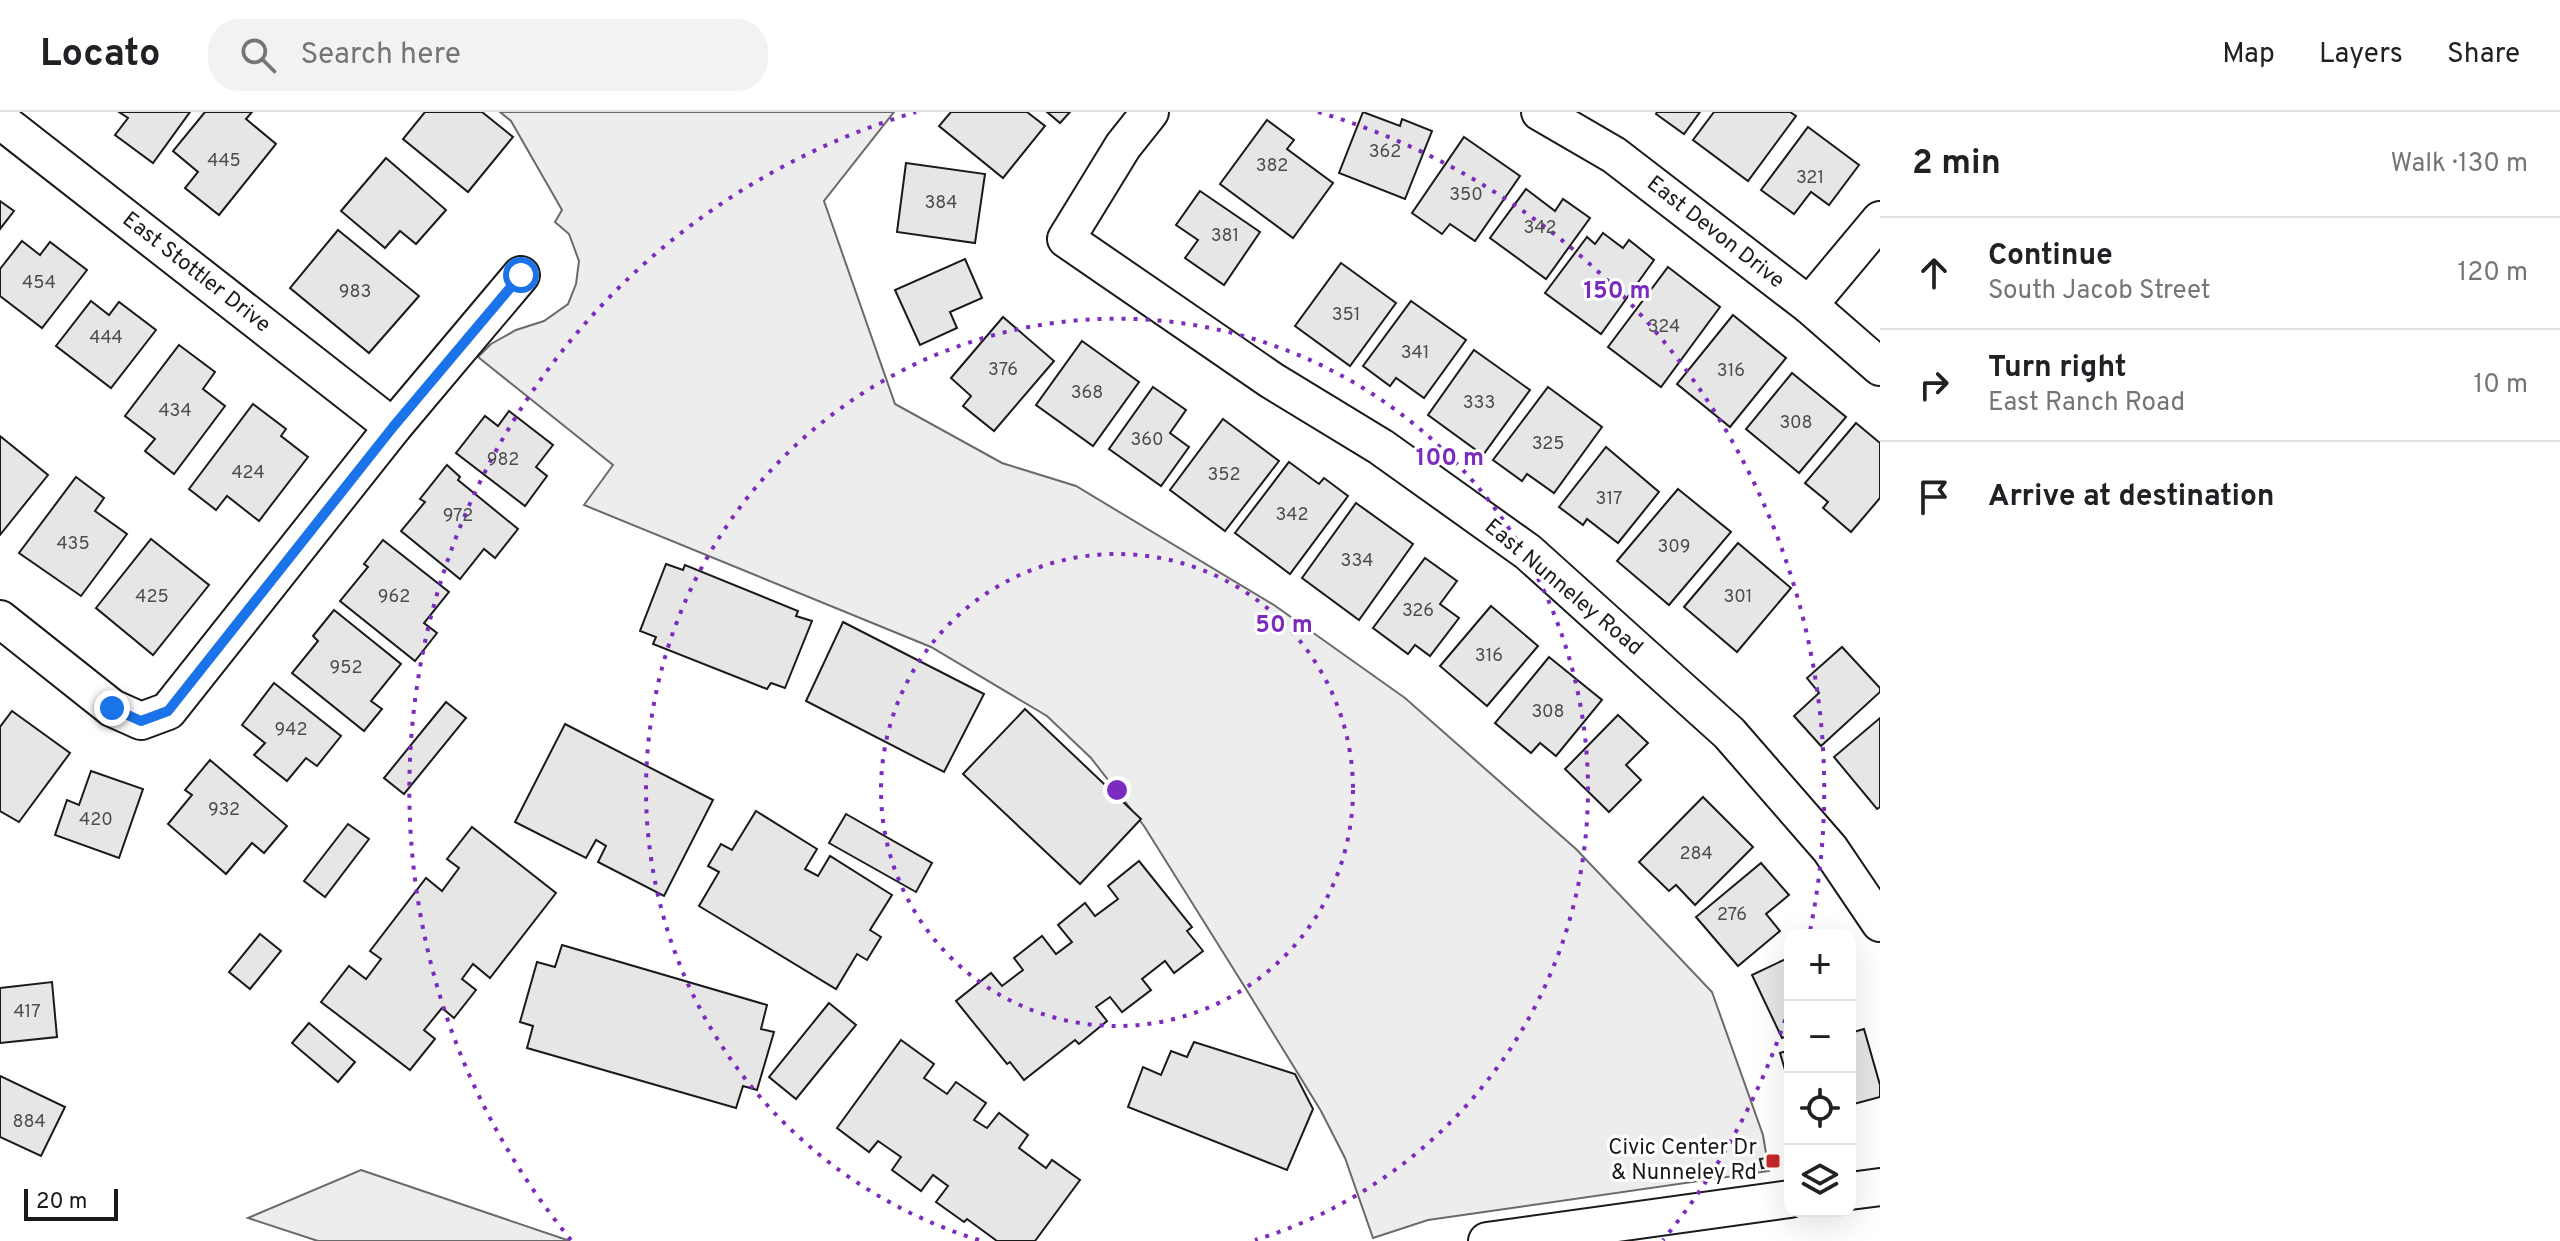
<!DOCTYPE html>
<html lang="en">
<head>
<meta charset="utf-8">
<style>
	:root { --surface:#fff; --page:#f2f2f2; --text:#202124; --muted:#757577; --line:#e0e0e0 }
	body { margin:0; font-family:Overpass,sans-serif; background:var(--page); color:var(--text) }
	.controls { position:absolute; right:24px; bottom:24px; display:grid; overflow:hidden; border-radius:16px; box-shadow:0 8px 32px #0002 }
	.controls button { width:72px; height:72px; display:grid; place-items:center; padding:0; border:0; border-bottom:2px solid var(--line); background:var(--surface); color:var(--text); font:40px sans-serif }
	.scale { position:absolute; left:24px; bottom:20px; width:94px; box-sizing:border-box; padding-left:8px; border:4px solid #1a1a1a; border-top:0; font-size:22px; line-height:28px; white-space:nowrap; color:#1a1a1a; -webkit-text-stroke:6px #fff; paint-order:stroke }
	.stop { position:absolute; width:24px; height:24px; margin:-18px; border:6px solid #1a73e8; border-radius:50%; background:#fff }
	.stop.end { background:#1a73e8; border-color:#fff; box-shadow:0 2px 8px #0008 }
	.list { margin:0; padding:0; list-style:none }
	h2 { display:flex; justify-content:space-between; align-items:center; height:104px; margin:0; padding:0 32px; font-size:34px }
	h2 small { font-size:26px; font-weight:400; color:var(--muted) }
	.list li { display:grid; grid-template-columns:52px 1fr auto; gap:24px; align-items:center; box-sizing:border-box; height:112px; padding:0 32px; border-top:2px solid var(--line) }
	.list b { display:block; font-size:30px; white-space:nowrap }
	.list p { margin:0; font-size:26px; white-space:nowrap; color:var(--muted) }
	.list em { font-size:26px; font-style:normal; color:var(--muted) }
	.icon { flex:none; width:44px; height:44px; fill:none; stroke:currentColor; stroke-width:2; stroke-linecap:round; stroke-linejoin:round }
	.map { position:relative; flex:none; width:1880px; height:1129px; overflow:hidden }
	header { display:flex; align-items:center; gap:48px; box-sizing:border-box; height:112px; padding:0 40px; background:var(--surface); border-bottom:2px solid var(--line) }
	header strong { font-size:38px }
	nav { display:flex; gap:44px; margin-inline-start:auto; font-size:28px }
	.search { width:560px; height:72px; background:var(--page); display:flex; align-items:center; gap:20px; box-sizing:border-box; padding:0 28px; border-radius:32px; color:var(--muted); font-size:30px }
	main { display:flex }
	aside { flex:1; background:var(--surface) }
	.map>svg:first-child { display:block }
	.built { fill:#ededed; stroke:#6a6a6a; stroke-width:2 }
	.building { fill:#e6e6e6; stroke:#1a1a1a; stroke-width:2 }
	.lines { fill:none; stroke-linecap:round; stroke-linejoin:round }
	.minor-casing { stroke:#1a1a1a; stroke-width:40 }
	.minor { stroke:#fff; stroke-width:36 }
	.route { stroke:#1a73e8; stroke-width:10 }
	.ring { fill:none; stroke:#7b2cbf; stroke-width:4; stroke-dasharray:4 8 }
	.poi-dot { fill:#c62828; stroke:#fff; stroke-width:3 }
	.labels { text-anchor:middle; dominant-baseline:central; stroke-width:6; stroke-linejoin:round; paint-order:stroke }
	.number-label { font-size:18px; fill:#4d4d4d }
	.street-label { font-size:22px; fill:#1a1a1a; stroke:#fff }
	.poi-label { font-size:22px; fill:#1a1a1a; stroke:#fff; text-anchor:end }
	.centre { fill:#7b2cbf; stroke:#fff; stroke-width:4 }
	.ring-label { font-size:24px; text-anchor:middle; font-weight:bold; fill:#7b2cbf; stroke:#fff; stroke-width:6; stroke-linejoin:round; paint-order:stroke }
</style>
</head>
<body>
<header>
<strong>Locato</strong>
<div class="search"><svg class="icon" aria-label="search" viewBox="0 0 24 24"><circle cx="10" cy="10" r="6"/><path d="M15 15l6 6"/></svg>Search here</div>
<nav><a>Map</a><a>Layers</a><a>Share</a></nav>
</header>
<main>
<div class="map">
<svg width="1880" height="1129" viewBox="0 0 1880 1129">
	<rect width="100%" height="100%" fill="#fff"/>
	<g class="built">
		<polygon points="500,0 894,0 824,89 895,292 1002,351 1076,374 1274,493 1405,586 1576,737 1712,880 1763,1023 1769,1059 1428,1108 1373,1126 1345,1046 1321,999 1246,877 1144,714 1091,646 1047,604 931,535 584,393 613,353 478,245 491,232 516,218 544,209 568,192 576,172 579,149 569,122 555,110 562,98 511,9"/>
		<polygon points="361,1058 570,1129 318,1129 248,1106"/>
	</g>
	<g class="building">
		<polygon points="119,0 190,0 153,51 115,23 128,6"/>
		<polygon points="205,0 252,0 246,7 276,32 219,103 185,76 198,60 173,39"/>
		<polygon points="425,0 482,0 513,25 468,80 403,27"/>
		<polygon points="951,0 1027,0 1045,14 1003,66 939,14"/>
		<polygon points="1047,0 1070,0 1060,11"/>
		<polygon points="1363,0 1400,14 1402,7 1432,19 1405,87 1339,61"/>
		<polygon points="1657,0 1700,0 1684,22 1656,2"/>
		<polygon points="1714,0 1790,0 1796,4 1748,69 1693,28"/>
		<polygon points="1267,8 1294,28 1287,37 1333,71 1293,126 1220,72"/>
		<polygon points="1808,15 1859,53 1829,93 1811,80 1794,102 1761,78"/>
		<polygon points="1464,25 1520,64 1475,129 1450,112 1442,122 1412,101"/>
		<polygon points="386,46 446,98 416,132 400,119 385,136 341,99"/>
		<polygon points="906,51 985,62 975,131 897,120"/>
		<polygon points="1526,77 1555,99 1563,87 1590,106 1546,167 1490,126"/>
		<polygon points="1200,79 1260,120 1224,173 1185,146 1198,128 1176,113"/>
		<polygon points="0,89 14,99 0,117"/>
		<polygon points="338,118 419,184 369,241 290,176"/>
		<polygon points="1603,121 1623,136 1629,128 1654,148 1601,222 1545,181 1587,125 1595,132"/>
		<polygon points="22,129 40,143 50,130 87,158 42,216 0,184 0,157"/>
		<polygon points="965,147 982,186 950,200 957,216 920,233 895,178"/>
		<polygon points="1341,151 1396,191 1350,254 1295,214"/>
		<polygon points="1668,155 1720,195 1661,275 1608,235"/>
		<polygon points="91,189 109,203 119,190 156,218 111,276 56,234"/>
		<polygon points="1411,189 1466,228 1424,286 1396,266 1390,274 1363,254"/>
		<polygon points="1733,203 1786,246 1730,315 1677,272"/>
		<polygon points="1003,205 1054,249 994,319 963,294 971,284 951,266"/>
		<polygon points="1082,229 1139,270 1093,334 1036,293"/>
		<polygon points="179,233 215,260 203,277 225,294 174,362 145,339 155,327 125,304"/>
		<polygon points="1474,238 1530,278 1483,343 1428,303"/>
		<polygon points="1792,261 1846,305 1799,361 1746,317"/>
		<polygon points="1153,275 1186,298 1170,321 1189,335 1161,374 1109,337"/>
		<polygon points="1548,275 1602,315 1554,381 1527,362 1522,369 1493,348"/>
		<polygon points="253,292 286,317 281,324 308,345 259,409 227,384 216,398 189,377"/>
		<polygon points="509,299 553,333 536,355 547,364 525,394 456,341 485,304 498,314"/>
		<polygon points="1223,307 1279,349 1225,419 1170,378"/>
		<polygon points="1856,311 1880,331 1880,386 1851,420 1823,396 1828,390 1805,371"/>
		<polygon points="0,324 48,363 0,423"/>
		<polygon points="1606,335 1659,380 1618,431 1587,407 1583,413 1559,395"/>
		<polygon points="1289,350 1319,372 1324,366 1348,384 1290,462 1235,421"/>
		<polygon points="447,353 460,365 458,368 518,417 495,446 484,437 460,467 401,419 425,390 420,387"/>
		<polygon points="76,365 104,386 95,399 127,422 81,484 19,441"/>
		<polygon points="1678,377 1731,420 1669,493 1617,449"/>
		<polygon points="1356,391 1413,432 1359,508 1302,466"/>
		<polygon points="151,427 209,473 153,543 96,496"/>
		<polygon points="383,428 449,480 424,511 437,521 415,549 340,489 368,455 364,452"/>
		<polygon points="1738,431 1791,476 1737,540 1684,495"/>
		<polygon points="1425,446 1457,469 1440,492 1459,506 1430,544 1415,533 1408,542 1373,516"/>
		<polygon points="666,452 683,458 685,453 798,499 796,504 812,509 785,576 771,571 767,577 653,532 656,525 640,519"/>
		<polygon points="1491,494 1538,534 1487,594 1440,554"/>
		<polygon points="334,498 401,552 371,589 382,597 364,619 292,561 318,529 313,524"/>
		<polygon points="843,510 984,582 944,660 806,589"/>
		<polygon points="1842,535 1880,576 1880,580 1821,634 1794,604 1819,581 1807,566"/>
		<polygon points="1549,545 1602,588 1556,644 1540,631 1531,641 1495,611"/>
		<polygon points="274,571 341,624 317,654 306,646 287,669 254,643 265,631 242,613"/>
		<polygon points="446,590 466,606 404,682 384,666"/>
		<polygon points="1025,597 1141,707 1080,772 963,662"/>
		<polygon points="12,599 70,641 19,710 0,699 0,615"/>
		<polygon points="1618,603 1648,631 1626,653 1641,668 1609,700 1565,657"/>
		<polygon points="1880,606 1880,695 1877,697 1834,645"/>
		<polygon points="565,612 713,688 664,784 598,750 606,734 596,728 586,746 515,710"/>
		<polygon points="210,648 287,714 264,741 252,731 226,762 168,712 192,683 185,678"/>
		<polygon points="91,659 143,677 119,746 55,723 67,688 79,693"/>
		<polygon points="1703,685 1753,735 1695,793 1676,773 1669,779 1639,750"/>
		<polygon points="756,699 817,737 805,757 818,764 830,744 892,783 870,818 881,825 867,848 857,842 836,877 699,794 719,760 708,754 721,732 732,738"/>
		<polygon points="846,702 932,751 916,780 829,731"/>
		<polygon points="348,712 369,727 325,785 304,769"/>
		<polygon points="472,715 556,781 490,866 473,852 462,867 476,878 454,906 442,896 424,918 435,927 410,958 321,890 349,854 366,867 381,847 370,839 426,766 442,779 459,756 447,747"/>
		<polygon points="1139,749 1192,815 1187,819 1203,839 1174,861 1165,849 1142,867 1151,878 1122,900 1110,885 1096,895 1107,909 1079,932 1075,928 1024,968 1010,950 1007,952 956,889 991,861 1002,874 1023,858 1014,846 1042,824 1056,842 1072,830 1058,813 1085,791 1095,804 1118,787 1108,774"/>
		<polygon points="1761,751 1789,783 1766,802 1780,819 1738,854 1696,805"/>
		<polygon points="260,822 281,839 250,877 229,860"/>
		<polygon points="562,833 767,893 761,917 774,920 757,978 743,974 736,996 527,936 533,914 520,910 537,850 555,855"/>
		<polygon points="1790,845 1790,923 1782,926 1752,863"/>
		<polygon points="52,870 57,925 0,931 0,876"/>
		<polygon points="829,891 856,913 796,987 769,965"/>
		<polygon points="309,911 355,950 338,970 292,931"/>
		<polygon points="1864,917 1880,973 1880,985 1850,993 1850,921"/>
		<polygon points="901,928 934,952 924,966 947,982 956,970 986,991 974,1008 987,1016 999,1001 1028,1023 1019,1036 1046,1056 1052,1048 1080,1068 1035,1129 997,1129 967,1107 964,1110 936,1090 948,1074 933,1063 921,1079 892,1058 901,1045 878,1029 869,1040 837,1016"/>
		<polygon points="1194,930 1295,962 1313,997 1287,1058 1128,995 1143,955 1161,963 1171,939 1187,945"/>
		<polygon points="1790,938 1790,975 1780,941"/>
		<polygon points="0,964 65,995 41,1044 0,1025"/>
		<polygon points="1780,1044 1781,1053 1762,1056 1760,1047"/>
	</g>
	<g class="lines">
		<defs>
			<g id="minor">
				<polyline points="1150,0 1123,34 1066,127 1271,268 1381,335 1528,440 1729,621 1830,737 1880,811"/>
				<polyline points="1540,0 1614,43 1809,193 1880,255"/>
				<polyline points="0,8 393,315"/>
				<polyline points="1809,193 1880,108"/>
				<polyline points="0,507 112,596 141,609 168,599 393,315 521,163"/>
				<polyline points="1850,1079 1880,1075"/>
				<polyline points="1487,1129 1790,1087"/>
			</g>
		</defs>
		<use href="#minor" class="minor-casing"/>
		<use href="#minor" class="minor"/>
	</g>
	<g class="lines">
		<polyline class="route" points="112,596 141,609 168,599 393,315 521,163"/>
	</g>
	<g class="ring">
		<circle cx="1117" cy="678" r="236"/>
		<path d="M979 1128A471 471 0 1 1 1255 1128"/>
		<path d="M1789 896A707 707 0 0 1 1663 1128M571 1128A707 707 0 0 1 916 0M1318 0A707 707 0 0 1 1810 819"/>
	</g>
	<rect class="poi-dot" x="1765" y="1041" width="16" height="16" rx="4"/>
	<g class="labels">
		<g class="number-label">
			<text x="1385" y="40">362</text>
			<text x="224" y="49">445</text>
			<text x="1272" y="54">382</text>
			<text x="1810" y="66">321</text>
			<text x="1466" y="83">350</text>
			<text x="941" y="91">384</text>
			<text x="1540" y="116">342</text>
			<text x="1225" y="124">381</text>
			<text x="39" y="171">454</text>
			<text x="355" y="180">983</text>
			<text x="1346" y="203">351</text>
			<text x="1664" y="215">324</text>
			<text x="106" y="226">444</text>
			<text x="1415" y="241">341</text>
			<text x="1003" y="258">376</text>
			<text x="1731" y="259">316</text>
			<text x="1087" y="281">368</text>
			<text x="1479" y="291">333</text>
			<text x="175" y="299">434</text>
			<text x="1796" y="311">308</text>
			<text x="1147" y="328">360</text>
			<text x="1548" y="332">325</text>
			<text x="503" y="348">982</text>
			<text x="248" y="361">424</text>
			<text x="1224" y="363">352</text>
			<text x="1609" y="387">317</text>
			<text x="1292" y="403">342</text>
			<text x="458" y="404">972</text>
			<text x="73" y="432">435</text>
			<text x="1674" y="435">309</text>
			<text x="1357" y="449">334</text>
			<text x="152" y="485">425</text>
			<text x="394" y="485">962</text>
			<text x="1738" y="485">301</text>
			<text x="1418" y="499">326</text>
			<text x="1489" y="544">316</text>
			<text x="346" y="556">952</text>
			<text x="1548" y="600">308</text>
			<text x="291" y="618">942</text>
			<text x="224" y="698">932</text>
			<text x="96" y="708">420</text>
			<text x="1696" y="742">284</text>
			<text x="1732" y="803">276</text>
			<text x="27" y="900">417</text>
			<text x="29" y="1010">884</text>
		</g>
		<g class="street-label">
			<text transform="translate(1715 121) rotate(38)">East Devon Drive</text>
			<text transform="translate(196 161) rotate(38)">East Stottler Drive</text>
			<text transform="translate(1563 476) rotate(40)">East Nunneley Road</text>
		</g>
		<g class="poi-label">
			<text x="1757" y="1036">Civic Center Dr<tspan x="1757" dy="25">&amp; Nunneley Rd</tspan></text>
		</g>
	</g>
	<circle cx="1117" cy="678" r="12" class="centre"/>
	<g class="ring-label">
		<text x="1617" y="186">150 m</text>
		<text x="1450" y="353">100 m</text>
		<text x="1284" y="520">50 m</text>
	</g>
</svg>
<div class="controls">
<button>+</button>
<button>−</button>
<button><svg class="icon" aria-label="locate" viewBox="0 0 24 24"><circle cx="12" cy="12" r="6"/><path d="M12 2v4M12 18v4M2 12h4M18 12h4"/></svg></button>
<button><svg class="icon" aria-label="layers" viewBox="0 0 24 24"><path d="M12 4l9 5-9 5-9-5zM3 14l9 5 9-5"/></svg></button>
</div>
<div class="scale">20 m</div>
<div class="stop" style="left:521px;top:163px"></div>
<div class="stop end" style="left:112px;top:596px"></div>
</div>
<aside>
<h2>2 min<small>Walk · 130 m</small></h2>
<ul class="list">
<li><svg class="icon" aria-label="ahead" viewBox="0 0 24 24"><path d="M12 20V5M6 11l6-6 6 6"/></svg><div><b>Continue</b><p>South Jacob Street</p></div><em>120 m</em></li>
<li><svg class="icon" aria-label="right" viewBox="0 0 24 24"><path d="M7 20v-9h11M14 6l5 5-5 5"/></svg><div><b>Turn right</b><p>East Ranch Road</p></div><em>10 m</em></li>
<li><svg class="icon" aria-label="arrive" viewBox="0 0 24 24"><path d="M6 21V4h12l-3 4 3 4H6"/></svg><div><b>Arrive at destination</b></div></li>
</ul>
</aside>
</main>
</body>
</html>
